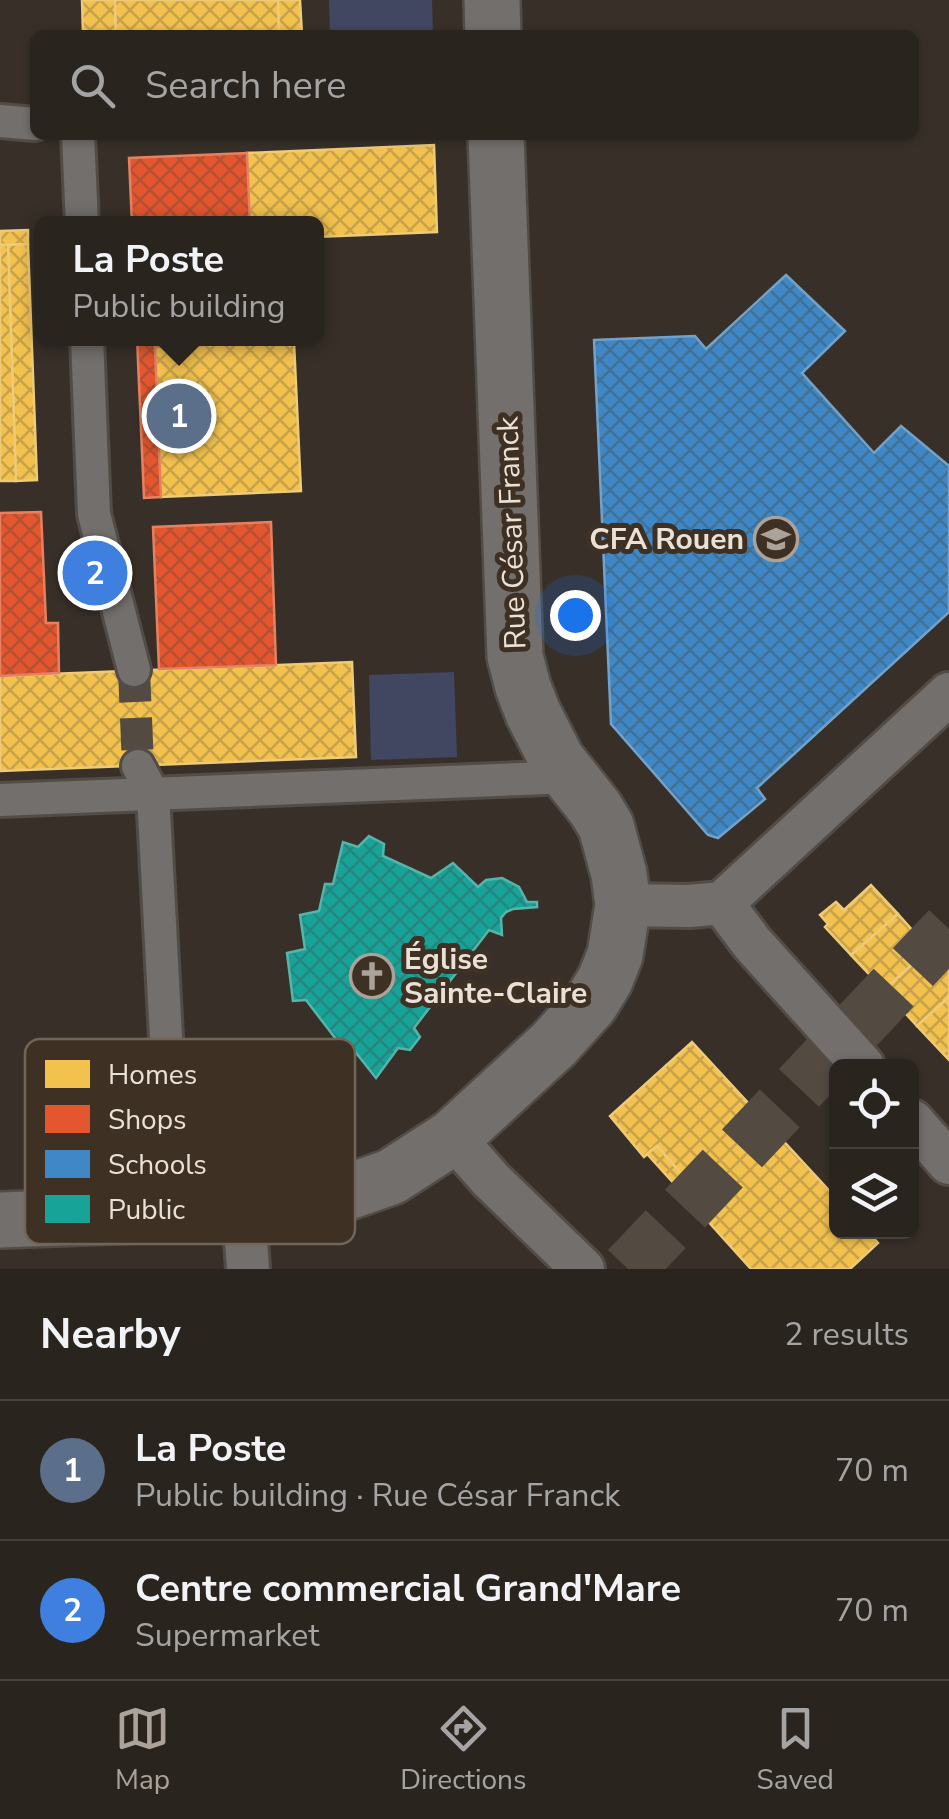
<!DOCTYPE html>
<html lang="en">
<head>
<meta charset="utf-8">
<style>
	:root { --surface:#2a241e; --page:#36302b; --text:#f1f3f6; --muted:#a5a4a4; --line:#46413c; --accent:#aba29a }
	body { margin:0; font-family:"Nunito Sans",sans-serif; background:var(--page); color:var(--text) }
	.controls { position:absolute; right:30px; bottom:30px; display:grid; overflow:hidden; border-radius:15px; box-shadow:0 2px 8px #0004 }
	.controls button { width:90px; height:90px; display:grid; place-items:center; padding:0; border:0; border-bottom:2px solid var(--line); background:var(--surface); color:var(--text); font:50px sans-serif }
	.you { position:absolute; left:575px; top:615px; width:35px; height:35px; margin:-25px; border:8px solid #fff; border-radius:50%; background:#1a73e8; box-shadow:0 0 0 15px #1a73e833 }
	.badge { display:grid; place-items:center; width:65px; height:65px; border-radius:50%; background:var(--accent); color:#fff; font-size:32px; font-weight:700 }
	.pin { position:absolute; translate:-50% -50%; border:5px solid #fff; box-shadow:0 2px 10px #0006 }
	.popup { position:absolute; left:34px; top:216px; width:290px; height:130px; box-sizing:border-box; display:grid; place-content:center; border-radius:15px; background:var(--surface); filter:drop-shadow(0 2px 8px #0005); font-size:32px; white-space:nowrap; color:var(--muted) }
	.popup b { font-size:38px; color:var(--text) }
	.popup::after { content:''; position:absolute; left:50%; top:100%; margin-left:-20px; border:20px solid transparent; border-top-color:var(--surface) }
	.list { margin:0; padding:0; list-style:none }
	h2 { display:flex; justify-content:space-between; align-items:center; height:130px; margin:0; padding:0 40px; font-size:42px }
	h2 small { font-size:32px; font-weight:400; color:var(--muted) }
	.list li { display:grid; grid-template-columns:65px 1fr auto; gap:30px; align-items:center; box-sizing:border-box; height:140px; padding:0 40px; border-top:2px solid var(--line) }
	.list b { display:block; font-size:38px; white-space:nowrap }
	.list p { margin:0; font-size:32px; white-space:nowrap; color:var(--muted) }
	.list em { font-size:32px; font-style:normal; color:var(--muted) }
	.icon { flex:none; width:55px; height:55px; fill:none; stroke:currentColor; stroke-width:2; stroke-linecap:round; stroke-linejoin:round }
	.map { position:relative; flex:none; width:949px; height:1269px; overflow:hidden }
	.search { position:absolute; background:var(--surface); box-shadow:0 2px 8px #0004; left:30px; right:30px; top:30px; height:110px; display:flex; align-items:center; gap:25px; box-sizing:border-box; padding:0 35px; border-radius:15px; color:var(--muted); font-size:38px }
	.sheet { height:410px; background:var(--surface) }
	nav { display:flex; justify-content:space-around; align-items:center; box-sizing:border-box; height:140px; border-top:2px solid var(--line); background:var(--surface); font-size:28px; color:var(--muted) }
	nav a { display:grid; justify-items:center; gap:5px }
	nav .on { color:var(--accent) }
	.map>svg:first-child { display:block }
	.grass { fill:#414661 }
	.homes { fill:url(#homes-cross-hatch); stroke:#efca77; stroke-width:2.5 }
	.shops { fill:url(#shops-cross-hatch); stroke:#e68061; stroke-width:2.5 }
	.schools { fill:url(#schools-cross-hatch); stroke:#72a2ca; stroke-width:2.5 }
	.public { fill:url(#public-cross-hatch); stroke:#56b5ab; stroke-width:2.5 }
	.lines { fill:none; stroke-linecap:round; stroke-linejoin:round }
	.pedestrian-tunnel { stroke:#534a42; stroke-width:32; stroke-dasharray:32 16; stroke-linecap:butt }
	.trunk-tunnel { stroke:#534a42; stroke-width:55; stroke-dasharray:55 28; stroke-linecap:butt }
	.pedestrian-casing { stroke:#534c46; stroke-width:38 }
	.minor-casing { stroke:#534c46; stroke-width:48 }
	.tertiary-casing { stroke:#534c46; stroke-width:60 }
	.pedestrian { stroke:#726f6c; stroke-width:32 }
	.minor { stroke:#726f6c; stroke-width:42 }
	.tertiary { stroke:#726f6c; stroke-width:55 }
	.labels { text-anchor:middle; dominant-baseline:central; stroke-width:10; stroke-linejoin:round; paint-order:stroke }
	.street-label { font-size:30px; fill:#e9e0d7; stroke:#3e3022 }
	.poi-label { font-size:30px; font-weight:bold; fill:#e9e0d7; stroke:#3e3022; text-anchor:end }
	.key { fill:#3e3022; stroke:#716558; stroke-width:2.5 }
	.key-label { font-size:28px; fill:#e9e0d7 }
</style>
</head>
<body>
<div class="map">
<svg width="949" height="1269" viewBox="0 0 949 1269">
	<defs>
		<pattern id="homes-cross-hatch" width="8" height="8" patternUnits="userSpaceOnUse" patternTransform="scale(2.5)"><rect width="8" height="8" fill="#f2c14e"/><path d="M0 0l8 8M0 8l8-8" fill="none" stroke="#c7a24a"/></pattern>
		<pattern id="shops-cross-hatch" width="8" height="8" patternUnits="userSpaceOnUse" patternTransform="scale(2.5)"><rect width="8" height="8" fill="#e4572e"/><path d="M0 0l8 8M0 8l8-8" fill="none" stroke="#b55133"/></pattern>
		<pattern id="schools-cross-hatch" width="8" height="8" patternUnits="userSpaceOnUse" patternTransform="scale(2.5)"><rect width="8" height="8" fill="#3f88c5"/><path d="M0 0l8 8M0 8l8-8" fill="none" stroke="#417096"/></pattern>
		<pattern id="public-cross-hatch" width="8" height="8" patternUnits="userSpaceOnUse" patternTransform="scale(2.5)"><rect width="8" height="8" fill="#17a398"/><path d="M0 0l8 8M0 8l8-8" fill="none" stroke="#25867e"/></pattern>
	</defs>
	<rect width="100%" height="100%" fill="#383028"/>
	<g class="grass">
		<polygon points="329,0 432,0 433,35 330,35"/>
		<polygon points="454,672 457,757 371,760 369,675"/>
	</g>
	<g class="homes">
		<polygon points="82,0 115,0 116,35 83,35"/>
		<polygon points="115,0 278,0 279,35 116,35"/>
		<polygon points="278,0 300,0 302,35 279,35"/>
		<polygon points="434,145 437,232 316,237 316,224 250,224 247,153"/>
		<polygon points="28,230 28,244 0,245 0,231"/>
		<polygon points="28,244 37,480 16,481 8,245"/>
		<polygon points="0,245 8,245 16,481 0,481"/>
		<polygon points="294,342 301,491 161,497 155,347"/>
		<polygon points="352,662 356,757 0,771 0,676"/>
		<polygon points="871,885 898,914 851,955 825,927 828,924 820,915 836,902 844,910"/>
		<polygon points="898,914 929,949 884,990 851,955"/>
		<polygon points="929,949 949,970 949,997 917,1026 884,990"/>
		<polygon points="949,997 949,1060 917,1026"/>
		<polygon points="692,1042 836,1198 836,1232 868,1232 878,1243 850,1269 751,1269 687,1198 697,1192 657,1146 644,1157 610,1116"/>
		<polygon points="657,1146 697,1192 687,1198 647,1154"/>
	</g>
	<g class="shops">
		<polygon points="247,153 250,224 132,224 129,158"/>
		<polygon points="137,338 225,338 225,344 155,347 161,497 144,498"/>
		<polygon points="41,512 46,623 58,623 59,673 0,676 0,513"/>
		<polygon points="271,522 276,665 159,669 153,527"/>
	</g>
	<polygon class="schools" points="786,275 845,331 802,373 874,453 901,426 949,466 949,612 757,788 765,799 718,838 708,835 611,724 594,340 695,336 706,349"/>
	<polygon class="public" points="369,836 384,844 383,856 431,878 453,863 478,887 486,880 502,878 519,887 527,902 537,902 537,907 513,909 506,912 501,918 502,935 489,930 414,1028 420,1037 410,1050 398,1048 376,1078 349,1044 342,1047 306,1000 293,1001 287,953 305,949 300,915 319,911 325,884 333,884 343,842 358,847"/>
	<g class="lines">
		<polyline class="pedestrian-tunnel" points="134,670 138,766"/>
		<polyline class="trunk-tunnel" points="628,1269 949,929"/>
		<defs>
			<g id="pedestrian">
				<polyline points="0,121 35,124"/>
				<polyline points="78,135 82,224"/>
				<polyline points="87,338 94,514 134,670"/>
				<polyline points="138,766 153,794 172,1149 159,1185"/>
				<polyline points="0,800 571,777"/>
			</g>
			<g id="minor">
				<polyline points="722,903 752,943 863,1066"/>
				<polyline points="623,905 689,906 722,903 949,694"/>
				<polyline points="912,1121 949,1163"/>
				<polyline points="453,1137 491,1180 583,1269"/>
				<polyline points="244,1211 248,1269"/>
			</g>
			<g id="tertiary">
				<polyline points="492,0 493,35"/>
				<polyline points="0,1220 244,1211 299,1205 345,1193 391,1177 453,1137 554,1044 591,1003 605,980 615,955 623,905 619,874 606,826 595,808 557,760 533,713 523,687 515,656 496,135"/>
			</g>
		</defs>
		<use href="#pedestrian" class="pedestrian-casing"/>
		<use href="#minor" class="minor-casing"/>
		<use href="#tertiary" class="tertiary-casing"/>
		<use href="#pedestrian" class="pedestrian"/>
		<use href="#minor" class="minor"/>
		<use href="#tertiary" class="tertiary"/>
	</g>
	<defs>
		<symbol id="university-ring" viewBox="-11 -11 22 22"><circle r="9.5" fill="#3e3022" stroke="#aba29a" stroke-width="1.5"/><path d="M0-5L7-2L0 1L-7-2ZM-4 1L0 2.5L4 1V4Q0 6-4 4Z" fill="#aba29a"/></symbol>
		<symbol id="church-ring" viewBox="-11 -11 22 22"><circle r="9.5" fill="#3e3022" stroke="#aba29a" stroke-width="1.5"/><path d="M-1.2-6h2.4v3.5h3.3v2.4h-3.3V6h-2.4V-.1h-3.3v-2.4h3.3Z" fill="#aba29a"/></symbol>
	</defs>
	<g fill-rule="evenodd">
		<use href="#university-ring" x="751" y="514" width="50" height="50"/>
		<use href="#church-ring" x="347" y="951" width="50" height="50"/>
	</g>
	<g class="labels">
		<g class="street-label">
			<text transform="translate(512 533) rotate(-92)">Rue César Franck</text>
		</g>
		<g class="poi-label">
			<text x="744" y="539">CFA Rouen</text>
			<text x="404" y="959" text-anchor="start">Église<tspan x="404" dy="34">Sainte-Claire</tspan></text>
		</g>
	</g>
	<rect x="25" y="1039" width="330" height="205" rx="15" class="key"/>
	<rect x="45" y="1060" width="45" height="28" fill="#f2c14e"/>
	<rect x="45" y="1105" width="45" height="28" fill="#e4572e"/>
	<rect x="45" y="1150" width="45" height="28" fill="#3f88c5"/>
	<rect x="45" y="1195" width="45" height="28" fill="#17a398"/>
	<g class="key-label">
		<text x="108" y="1084">Homes</text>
		<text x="108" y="1129">Shops</text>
		<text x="108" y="1174">Schools</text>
		<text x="108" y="1219">Public</text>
	</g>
</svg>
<div class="controls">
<button><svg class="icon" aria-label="locate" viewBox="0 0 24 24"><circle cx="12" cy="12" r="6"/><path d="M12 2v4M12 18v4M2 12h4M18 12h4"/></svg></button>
<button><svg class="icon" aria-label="layers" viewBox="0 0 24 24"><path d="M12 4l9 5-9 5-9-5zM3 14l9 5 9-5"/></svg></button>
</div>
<div class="you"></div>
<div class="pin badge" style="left:179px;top:416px;background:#5c6f8a">1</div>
<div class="popup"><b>La Poste</b>Public building</div>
<div class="pin badge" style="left:95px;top:573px;background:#3f7fe0">2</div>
<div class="search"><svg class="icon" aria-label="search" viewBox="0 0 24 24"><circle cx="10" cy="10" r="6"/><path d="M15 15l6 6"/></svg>Search here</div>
</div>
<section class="sheet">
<h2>Nearby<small>2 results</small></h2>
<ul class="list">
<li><span class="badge" style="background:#5c6f8a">1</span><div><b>La Poste</b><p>Public building · Rue César Franck</p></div><em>70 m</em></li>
<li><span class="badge" style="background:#3f7fe0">2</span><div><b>Centre commercial Grand'Mare</b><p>Supermarket</p></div><em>70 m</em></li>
</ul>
</section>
<nav>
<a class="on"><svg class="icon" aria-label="map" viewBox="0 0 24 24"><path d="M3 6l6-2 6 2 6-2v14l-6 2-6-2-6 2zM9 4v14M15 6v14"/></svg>Map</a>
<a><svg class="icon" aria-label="directions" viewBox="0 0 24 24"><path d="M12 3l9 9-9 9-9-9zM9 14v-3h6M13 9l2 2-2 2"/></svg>Directions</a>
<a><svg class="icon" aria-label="saved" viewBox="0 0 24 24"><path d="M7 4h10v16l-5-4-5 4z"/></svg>Saved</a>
</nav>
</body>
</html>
